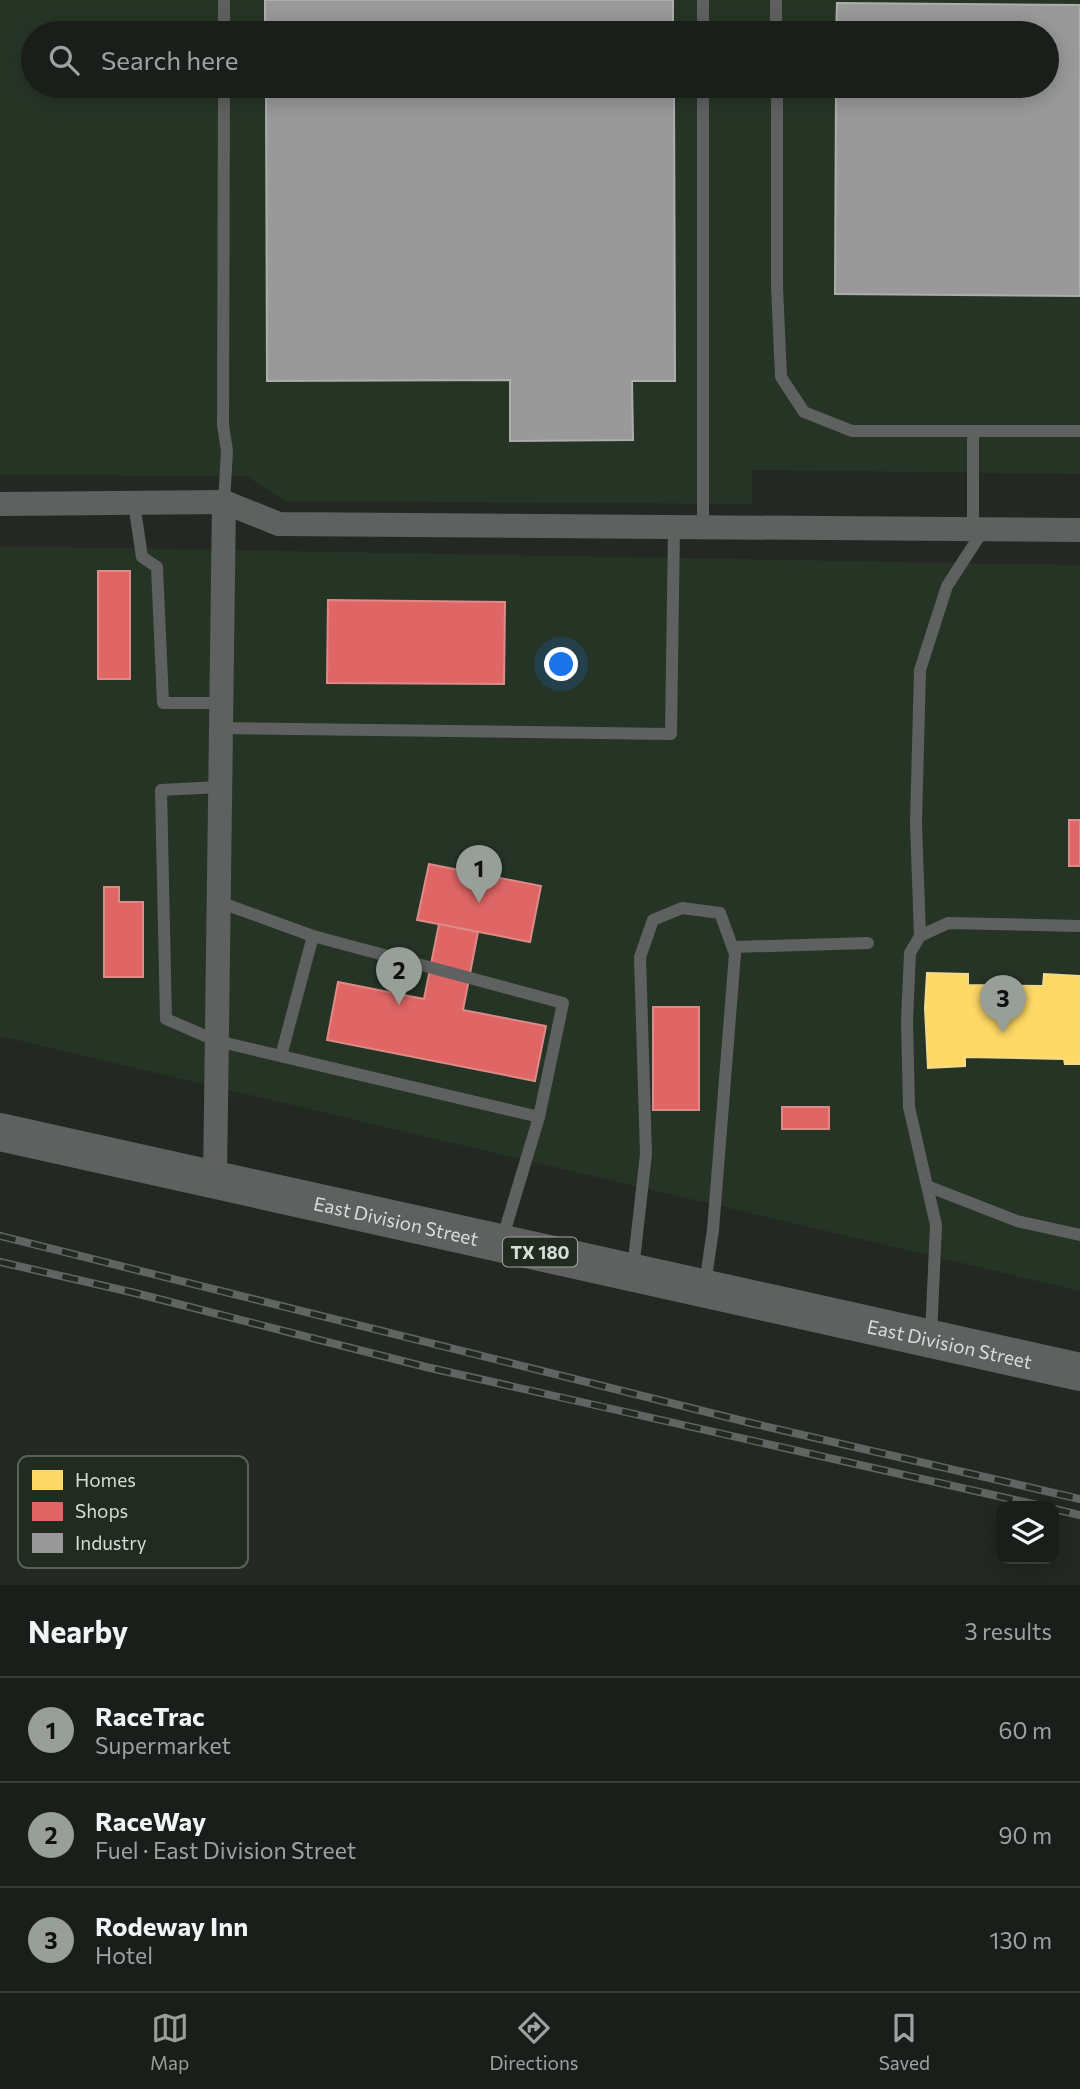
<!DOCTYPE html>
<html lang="en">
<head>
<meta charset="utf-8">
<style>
	:root { --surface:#1a1e1a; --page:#232723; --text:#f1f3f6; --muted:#9fa2a2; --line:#383c39; --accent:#989e98 }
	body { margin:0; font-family:Commissioner,sans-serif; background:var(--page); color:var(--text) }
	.controls { position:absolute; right:21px; bottom:21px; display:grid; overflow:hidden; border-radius:14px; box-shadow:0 4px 18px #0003 }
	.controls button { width:63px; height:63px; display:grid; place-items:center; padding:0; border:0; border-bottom:2px solid var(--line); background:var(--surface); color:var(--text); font:35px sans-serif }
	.you { position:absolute; left:562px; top:665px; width:24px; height:24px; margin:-18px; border:5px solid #fff; border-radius:50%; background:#1a73e8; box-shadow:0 0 0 10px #1a73e833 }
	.badge { display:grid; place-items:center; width:46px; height:46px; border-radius:50%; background:var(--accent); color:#111; font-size:23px; font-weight:700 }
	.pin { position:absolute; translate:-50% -58px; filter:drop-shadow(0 2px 4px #0008) }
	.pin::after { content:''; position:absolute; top:37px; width:24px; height:21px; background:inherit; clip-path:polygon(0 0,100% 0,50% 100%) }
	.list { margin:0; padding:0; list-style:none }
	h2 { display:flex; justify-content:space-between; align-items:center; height:91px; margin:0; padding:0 28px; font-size:30px }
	h2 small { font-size:23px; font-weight:400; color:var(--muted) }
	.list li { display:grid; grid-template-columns:46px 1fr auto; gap:21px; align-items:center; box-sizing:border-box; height:105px; padding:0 28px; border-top:2px solid var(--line) }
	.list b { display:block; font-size:26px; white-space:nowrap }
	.list p { margin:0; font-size:23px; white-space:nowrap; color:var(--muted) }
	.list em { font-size:23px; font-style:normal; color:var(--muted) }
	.icon { flex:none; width:38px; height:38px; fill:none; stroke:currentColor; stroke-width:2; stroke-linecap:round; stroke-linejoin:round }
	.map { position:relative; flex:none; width:1080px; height:1585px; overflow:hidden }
	.search { position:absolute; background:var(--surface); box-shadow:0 4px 18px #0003; left:21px; right:21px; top:21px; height:77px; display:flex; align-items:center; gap:18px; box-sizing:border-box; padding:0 24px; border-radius:38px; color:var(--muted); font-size:26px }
	.sheet { height:406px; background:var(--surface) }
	nav { display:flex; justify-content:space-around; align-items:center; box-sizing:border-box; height:98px; border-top:2px solid var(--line); background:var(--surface); font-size:19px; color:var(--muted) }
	nav a { display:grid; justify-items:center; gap:4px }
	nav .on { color:var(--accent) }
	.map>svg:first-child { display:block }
	.built { fill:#263426; fill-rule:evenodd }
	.homes { fill:#ffd966; stroke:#f3da88; stroke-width:2 }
	.shops { fill:#e06666; stroke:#dd8a88; stroke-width:2 }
	.industry { fill:#999; stroke:#acaeac; stroke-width:2 }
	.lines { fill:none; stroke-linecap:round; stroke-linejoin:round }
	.lane { stroke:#5f6060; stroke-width:12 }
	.street { stroke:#5f6060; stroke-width:24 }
	.primary { stroke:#5f6160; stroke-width:38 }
	.rail-casing { stroke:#626464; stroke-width:8 }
	.rail { stroke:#212b20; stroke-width:5; stroke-dasharray:16; stroke-linecap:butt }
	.labels { text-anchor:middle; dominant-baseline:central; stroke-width:7; stroke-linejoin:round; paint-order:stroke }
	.shield { fill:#212b20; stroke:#a0a8a0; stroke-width:2 }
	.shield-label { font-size:18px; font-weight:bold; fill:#d7ded7 }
	.street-label { font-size:19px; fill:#d7ded7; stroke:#212b20 }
	.key { fill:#212b20; stroke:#586157; stroke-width:2 }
	.key-label { font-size:19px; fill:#d7ded7 }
</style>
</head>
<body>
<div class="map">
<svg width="1080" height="1585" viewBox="0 0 1080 1585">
	<rect width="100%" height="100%" fill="#232823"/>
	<g class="built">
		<path d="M0 0H1080V474L752 470V504L285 501 246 476 0 475ZM33 33H1047V86H33Z"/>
		<polygon points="0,546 1080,565 1080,1291 0,1036"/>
	</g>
	<polygon class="homes" points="927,973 968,974 968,985 1043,986 1044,974 1080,976 1080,1064 1065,1064 1064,1059 965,1057 965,1066 928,1068 925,1008"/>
	<g class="shops">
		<rect x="98" y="571" width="32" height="108"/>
		<polygon points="328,600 505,602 504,684 327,683"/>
		<rect x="1069" y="820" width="11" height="46"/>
		<polygon points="429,864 541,886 530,942 417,920"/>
		<polygon points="104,887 119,887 119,902 143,902 143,977 104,977"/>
		<polygon points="439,924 478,932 463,1010 546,1026 535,1081 327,1040 338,982 424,999"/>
		<rect x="653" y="1007" width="46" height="103"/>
		<rect x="782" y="1107" width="47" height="22"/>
	</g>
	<g class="industry">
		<rect x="265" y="0" width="408" height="33"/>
		<polygon points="837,3 1080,5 1080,296 835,294 836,86 1047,86 1047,33 836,33"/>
		<polygon points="266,86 674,86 675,381 632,381 633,440 510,441 510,380 267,381"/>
	</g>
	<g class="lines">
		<g class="lane">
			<polyline points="776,0 776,33"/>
			<polyline points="224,33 224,0"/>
			<polyline points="703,33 703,0"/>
			<polyline points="777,86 777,286 781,377 804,412 852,431 1080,431"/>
			<polyline points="973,431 973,529"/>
			<polyline points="224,502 227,451 223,425 224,86"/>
			<polyline points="134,503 142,557 157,567 163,703 222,703"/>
			<polyline points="703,527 703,86"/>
			<polyline points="221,728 671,734 674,527"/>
			<polyline points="220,787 161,790 166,1019 217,1041 539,1117 502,1240"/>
			<polyline points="219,902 313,936"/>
			<polyline points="920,936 916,823 920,670 947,586 984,529"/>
			<polyline points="733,947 868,943"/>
			<polyline points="281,1056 313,936 563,1003 539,1117"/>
			<polyline points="927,1186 1017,1221 1080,1235"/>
			<polyline points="633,1269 646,1154 640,957 653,920 682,908 720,913 735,954 713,1230 705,1284"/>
			<polyline points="931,1335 936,1225 909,1107 907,1021 910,953 920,936 948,923 1080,926"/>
		</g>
		<g class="street">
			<polyline points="0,504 224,502 279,524 1080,530"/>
			<polyline points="215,1180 224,502"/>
		</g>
		<path class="primary" id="s1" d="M0 1132 1080 1372"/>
		<defs>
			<g id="rail">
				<polyline points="0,1236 751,1423 1080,1499"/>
				<polyline points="0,1262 135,1293 426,1367 1042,1506"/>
				<polyline points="1054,1509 1080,1515"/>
			</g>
		</defs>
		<use href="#rail" class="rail-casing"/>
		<use href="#rail" class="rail"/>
	</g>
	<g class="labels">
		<rect class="shield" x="503" y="1237.5" width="74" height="29" rx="5"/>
		<g class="shield-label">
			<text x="540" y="1252">TX 180</text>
		</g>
		<g class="street-label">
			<text stroke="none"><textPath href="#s1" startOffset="406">East Division Street</textPath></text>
			<text stroke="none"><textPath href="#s1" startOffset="973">East Division Street</textPath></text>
		</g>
	</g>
	<rect x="18" y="1456" width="230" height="112" rx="10" class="key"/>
	<rect x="32" y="1470" width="31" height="20" fill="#ffd966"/>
	<rect x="32" y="1502" width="31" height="19" fill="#e06666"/>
	<rect x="32" y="1533" width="31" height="20" fill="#999"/>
	<g class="key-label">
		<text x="75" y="1487">Homes</text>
		<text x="75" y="1518">Shops</text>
		<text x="75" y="1550">Industry</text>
	</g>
</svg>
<div class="controls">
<button><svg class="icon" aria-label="layers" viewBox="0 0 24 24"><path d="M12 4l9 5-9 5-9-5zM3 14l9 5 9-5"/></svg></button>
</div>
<div class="you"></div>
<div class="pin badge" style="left:479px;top:903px">1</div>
<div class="pin badge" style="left:399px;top:1005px">2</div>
<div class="pin badge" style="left:1003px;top:1033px">3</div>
<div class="search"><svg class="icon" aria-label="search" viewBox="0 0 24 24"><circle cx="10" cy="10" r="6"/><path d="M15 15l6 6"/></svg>Search here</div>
</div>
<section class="sheet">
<h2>Nearby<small>3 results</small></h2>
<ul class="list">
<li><span class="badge">1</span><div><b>RaceTrac</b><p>Supermarket</p></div><em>60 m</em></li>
<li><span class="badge">2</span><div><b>RaceWay</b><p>Fuel · East Division Street</p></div><em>90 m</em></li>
<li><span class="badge">3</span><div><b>Rodeway Inn</b><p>Hotel</p></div><em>130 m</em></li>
</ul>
</section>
<nav>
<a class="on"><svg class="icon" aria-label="map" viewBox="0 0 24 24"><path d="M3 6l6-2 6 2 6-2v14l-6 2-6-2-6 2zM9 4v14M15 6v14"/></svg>Map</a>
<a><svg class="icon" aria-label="directions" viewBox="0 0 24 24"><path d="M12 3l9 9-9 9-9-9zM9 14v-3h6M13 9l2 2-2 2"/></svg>Directions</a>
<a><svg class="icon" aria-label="saved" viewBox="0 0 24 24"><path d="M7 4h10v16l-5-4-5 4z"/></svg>Saved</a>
</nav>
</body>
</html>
